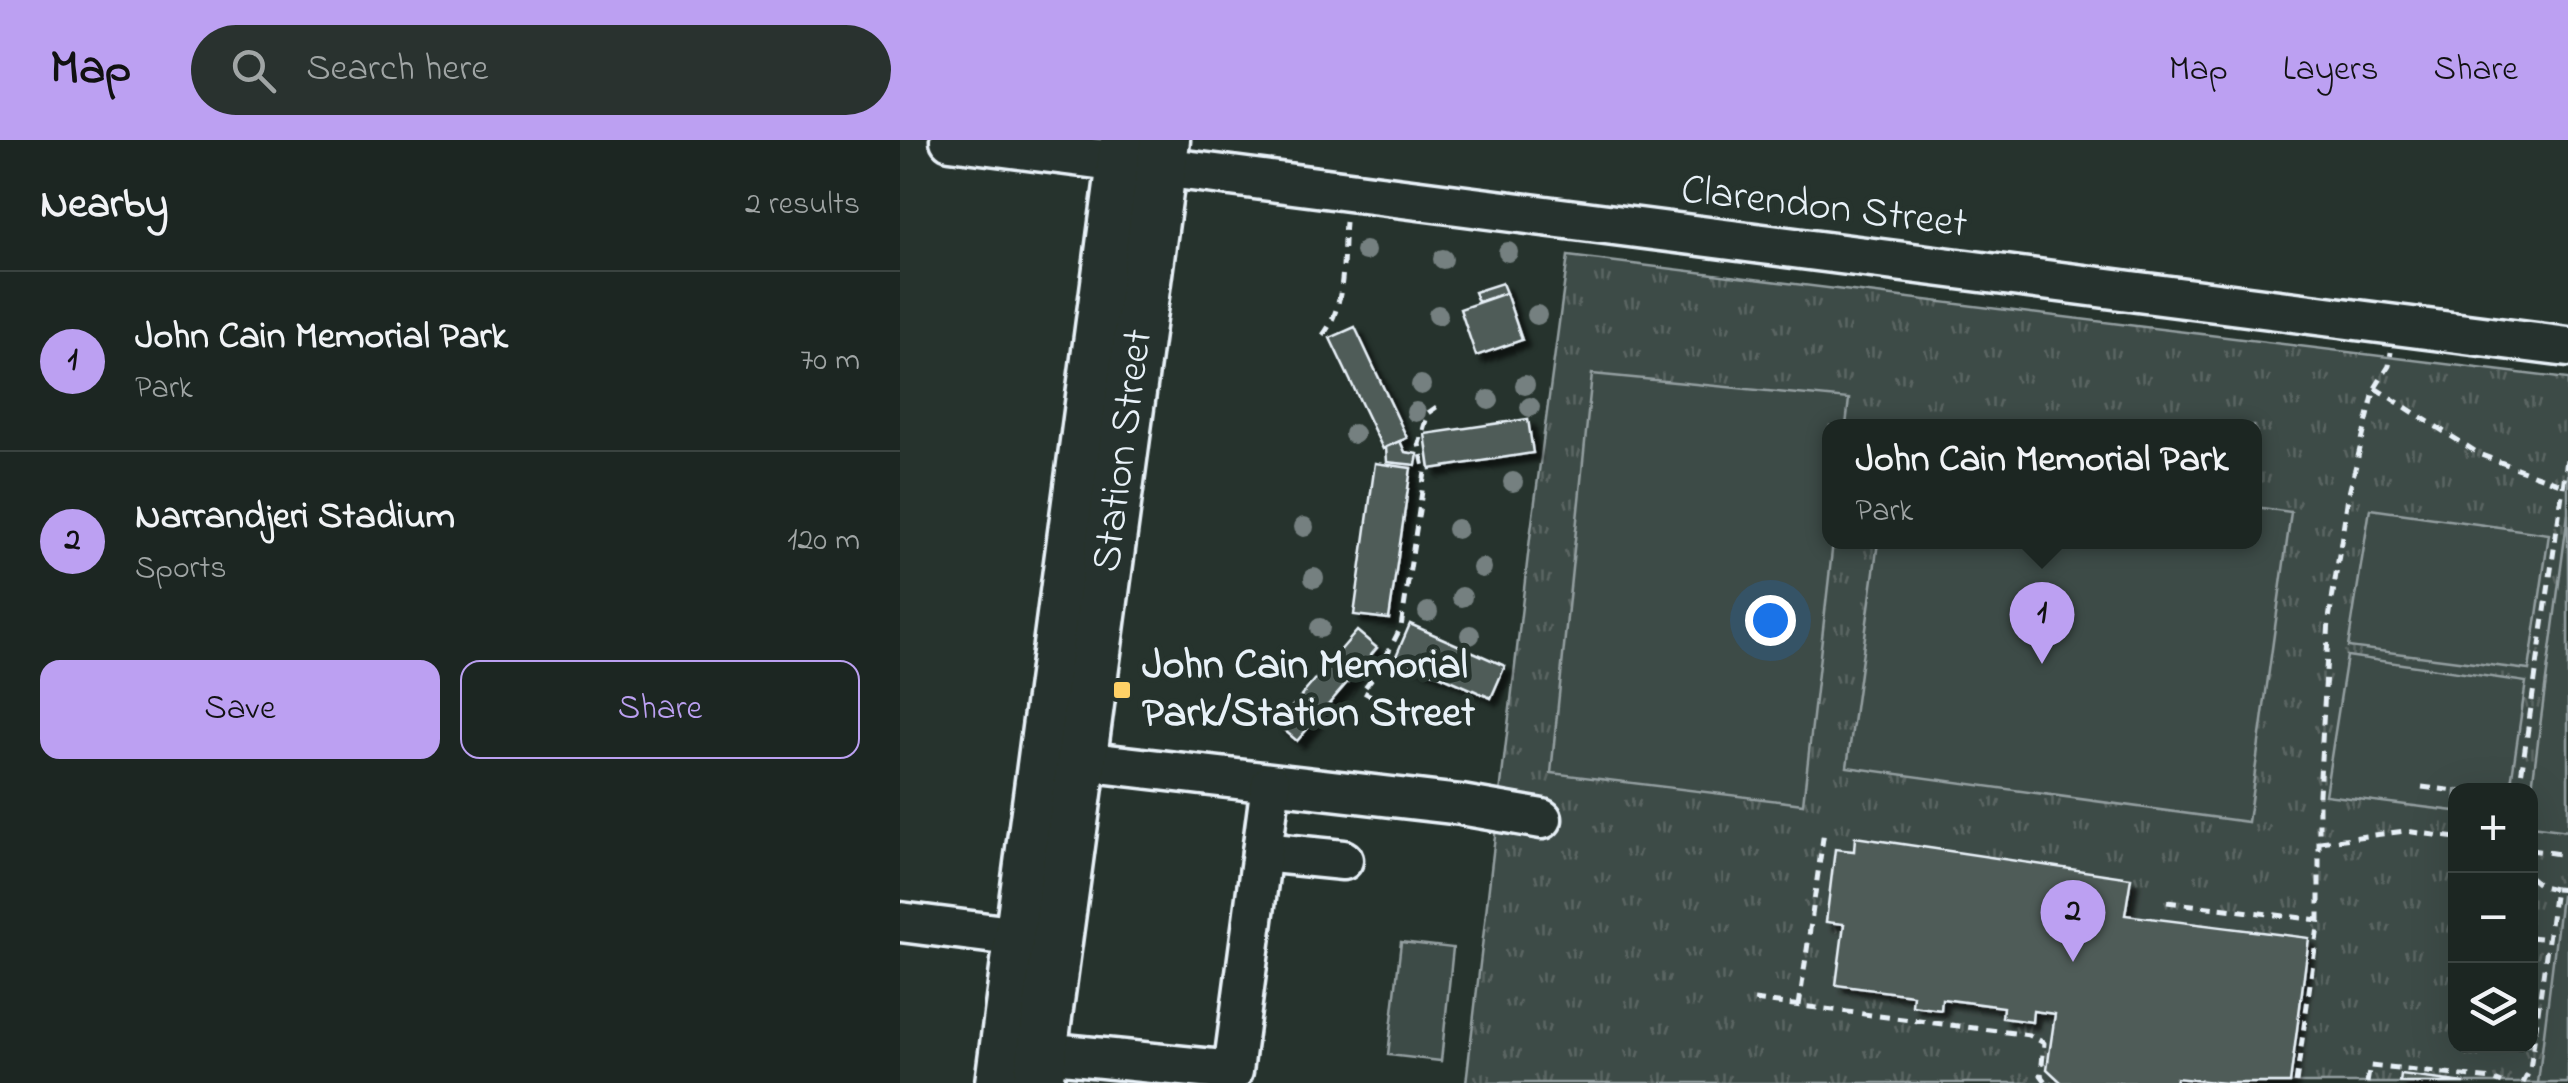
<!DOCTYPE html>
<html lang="en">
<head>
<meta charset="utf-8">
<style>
	:root { --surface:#1c2622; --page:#29322f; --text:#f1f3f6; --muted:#a0a5a5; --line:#3a4340; --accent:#bca0f2 }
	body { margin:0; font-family:"Indie Flower",sans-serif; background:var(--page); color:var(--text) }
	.controls { position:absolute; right:30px; bottom:30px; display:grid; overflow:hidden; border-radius:20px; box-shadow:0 10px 40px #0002 }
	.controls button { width:90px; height:90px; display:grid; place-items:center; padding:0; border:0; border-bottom:2px solid var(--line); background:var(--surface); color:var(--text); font:50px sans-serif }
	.you { position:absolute; left:870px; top:480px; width:35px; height:35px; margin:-25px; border:8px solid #fff; border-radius:50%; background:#1a73e8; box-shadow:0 0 0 15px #1a73e833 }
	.badge { display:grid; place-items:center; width:65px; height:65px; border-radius:50%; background:var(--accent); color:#111; font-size:32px; font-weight:700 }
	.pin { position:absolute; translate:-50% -82px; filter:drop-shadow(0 2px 5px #0008) }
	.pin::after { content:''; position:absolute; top:52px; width:35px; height:30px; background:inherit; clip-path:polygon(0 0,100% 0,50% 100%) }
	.popup { position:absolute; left:922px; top:279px; width:440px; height:130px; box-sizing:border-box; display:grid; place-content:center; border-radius:20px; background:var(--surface); filter:drop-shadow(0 2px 8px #0005); font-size:32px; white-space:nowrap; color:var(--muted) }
	.popup b { font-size:38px; color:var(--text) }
	.popup::after { content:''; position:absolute; left:50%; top:100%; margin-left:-20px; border:20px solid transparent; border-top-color:var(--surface) }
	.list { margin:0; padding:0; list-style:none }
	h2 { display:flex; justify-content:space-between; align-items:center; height:130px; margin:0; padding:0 40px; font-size:42px }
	h2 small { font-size:32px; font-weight:400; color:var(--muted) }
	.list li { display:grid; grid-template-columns:65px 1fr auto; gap:30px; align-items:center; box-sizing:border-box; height:180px; padding:0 40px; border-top:2px solid var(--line) }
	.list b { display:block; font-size:38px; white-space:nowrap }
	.list p { margin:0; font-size:32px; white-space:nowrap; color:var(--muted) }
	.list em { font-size:32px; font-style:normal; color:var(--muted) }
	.actions { display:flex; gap:20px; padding:30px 40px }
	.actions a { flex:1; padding:22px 0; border:2px solid var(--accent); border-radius:20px; text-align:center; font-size:35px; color:var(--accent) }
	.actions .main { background:var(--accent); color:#111 }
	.icon { flex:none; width:55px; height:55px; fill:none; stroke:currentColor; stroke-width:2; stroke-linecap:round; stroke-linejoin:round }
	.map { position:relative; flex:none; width:1668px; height:943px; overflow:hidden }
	header { display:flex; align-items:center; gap:60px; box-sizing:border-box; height:140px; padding:0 50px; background:var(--accent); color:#111 }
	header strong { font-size:48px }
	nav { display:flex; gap:55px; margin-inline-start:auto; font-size:35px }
	.search { width:700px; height:90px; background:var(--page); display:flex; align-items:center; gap:25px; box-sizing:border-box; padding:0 35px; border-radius:55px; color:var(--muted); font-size:38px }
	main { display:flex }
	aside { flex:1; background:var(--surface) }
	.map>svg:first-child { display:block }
	.grass { fill:url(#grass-tufts); stroke:#939ea0; stroke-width:2.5; fill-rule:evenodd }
	.pitch { fill:#3e4b47; stroke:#939ea0; stroke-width:2.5 }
	.building { fill:#505c59; stroke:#e8f1f8; stroke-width:2.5; filter:url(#shadow) }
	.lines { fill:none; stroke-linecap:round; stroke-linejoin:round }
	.minor-casing { stroke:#e8f1f8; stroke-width:45 }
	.major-casing { stroke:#e8f1f8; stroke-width:55 }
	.path { stroke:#e8f1f8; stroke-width:5; stroke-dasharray:10 8; stroke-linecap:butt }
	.minor { stroke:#26332d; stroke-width:38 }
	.major { stroke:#26332d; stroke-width:48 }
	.tree { fill:#758080 }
	.poi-dot { fill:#ffd166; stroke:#26332d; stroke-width:4 }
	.labels { text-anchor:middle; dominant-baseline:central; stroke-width:10; stroke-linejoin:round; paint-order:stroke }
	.street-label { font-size:42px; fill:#e8f1f8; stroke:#26332d }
	.poi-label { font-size:42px; font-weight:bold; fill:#e8f1f8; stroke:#26332d; text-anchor:start }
</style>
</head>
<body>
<header>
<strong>Map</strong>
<div class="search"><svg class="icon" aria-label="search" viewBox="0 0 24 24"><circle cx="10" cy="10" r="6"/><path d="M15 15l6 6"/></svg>Search here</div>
<nav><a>Map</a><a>Layers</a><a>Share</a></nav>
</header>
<main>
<aside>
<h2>Nearby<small>2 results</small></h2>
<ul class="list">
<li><span class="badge">1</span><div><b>John Cain Memorial Park</b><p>Park</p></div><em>70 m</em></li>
<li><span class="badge">2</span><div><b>Narrandjeri Stadium</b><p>Sports</p></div><em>120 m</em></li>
</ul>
<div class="actions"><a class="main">Save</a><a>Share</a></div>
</aside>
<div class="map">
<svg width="1668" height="943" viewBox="0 0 1668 943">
	<defs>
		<pattern id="grass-tufts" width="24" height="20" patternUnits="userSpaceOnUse" patternTransform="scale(2.5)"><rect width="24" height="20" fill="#3e4b47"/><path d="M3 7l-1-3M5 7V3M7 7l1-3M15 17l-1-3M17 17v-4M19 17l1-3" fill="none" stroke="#5a6562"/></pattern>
		<filter id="shadow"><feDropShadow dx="7" dy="7" stdDeviation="2.5" flood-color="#0009"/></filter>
	</defs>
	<rect width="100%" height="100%" fill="#26332d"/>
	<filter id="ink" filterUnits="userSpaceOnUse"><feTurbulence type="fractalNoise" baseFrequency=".01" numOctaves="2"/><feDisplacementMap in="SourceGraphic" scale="20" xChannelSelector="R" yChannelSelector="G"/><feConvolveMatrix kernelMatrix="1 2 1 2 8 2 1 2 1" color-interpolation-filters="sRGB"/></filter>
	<g filter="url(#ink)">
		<path class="grass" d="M668 116 1668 239V943H566L630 398ZM930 286H1354V402H930ZM1556 650H1630V906H1556Z"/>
		<g class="pitch">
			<polygon points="692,234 949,259 946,286 930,286 930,402 933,402 903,664 651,633"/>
			<polygon points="1355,367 1391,372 1348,682 947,627 978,402 1354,402"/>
			<polygon points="1470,369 1649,394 1629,530 1448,507"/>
			<polygon points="1668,374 1668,691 1631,686 1630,662"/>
			<polygon points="1447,516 1626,542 1610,650 1556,650 1555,671 1425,655"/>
			<polygon points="1661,756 1668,757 1668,943 1638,943"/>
			<polygon points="501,802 553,808 541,921 488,915"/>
		</g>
		<g class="building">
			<polygon points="602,143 606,153 578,162 574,152"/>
			<polygon points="606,153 622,200 576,216 560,169"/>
			<polygon points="455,187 507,298 483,309 430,198"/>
			<polygon points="628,279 633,313 530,329 525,294"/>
			<polygon points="500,301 505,312 518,314 516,325 487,322 486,307"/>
			<polygon points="475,323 511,328 489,479 454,475"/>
			<polygon points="510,484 605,526 591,558 496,516"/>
			<polygon points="457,491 477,508 397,601 377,584"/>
			<polygon points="955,697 1231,738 1225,775 1409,798 1390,943 1324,943 1276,938 1275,943 1162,943 1147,929 1155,874 1133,871 1132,882 1102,878 1103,867 1042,859 1041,870 1012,866 1013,855 936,845 944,784 926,782 935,709 954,711"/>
			<polygon points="1501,935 1565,943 1500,943"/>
		</g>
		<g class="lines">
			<defs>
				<g id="minor">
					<polyline points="50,0 1668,207"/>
					<polyline points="182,621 561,665 642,679"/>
					<polyline points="362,712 443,720"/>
					<polyline points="0,782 120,797"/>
					<polyline points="143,912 333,931 371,644"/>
				</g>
				<g id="major">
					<polyline points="100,943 225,0"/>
					<path id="s1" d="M138 943 265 0"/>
				</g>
			</defs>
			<use href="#minor" class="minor-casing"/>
			<use href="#major" class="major-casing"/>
			<g class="path">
				<path d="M423 195C447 164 442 120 445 82"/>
				<polyline points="1475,248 1581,315 1663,345"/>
				<polyline points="473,557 462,551 480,528 501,487 525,332 519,304 528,273 542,263"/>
				<polyline points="1522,647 1556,651"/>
				<polyline points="1619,650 1668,313"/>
				<polyline points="1420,702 1505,691 1556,698"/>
				<polyline points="1630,710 1668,715"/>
				<polyline points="1655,749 1668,750"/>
				<polyline points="1267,762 1419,780"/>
				<polyline points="1630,797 1650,799"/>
				<polyline points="854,860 1129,895 1144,903 1141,935 1147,943"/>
				<polyline points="899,866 924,691"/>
				<polyline points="1396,943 1419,780 1419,654 1429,479 1448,357 1475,248 1489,226 1491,212"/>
				<polyline points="1467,943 1470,926 1592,939 1602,943"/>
				<polyline points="1623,943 1630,930 1655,749 1641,746 1630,737"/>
			</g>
			<use href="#minor" class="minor"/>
			<use href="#major" class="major"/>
		</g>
		<g class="tree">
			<circle cx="465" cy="111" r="10"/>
			<circle cx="608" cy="112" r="10"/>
			<circle cx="543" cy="119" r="10"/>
			<circle cx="538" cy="175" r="10"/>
			<circle cx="637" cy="175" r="10"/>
			<circle cx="521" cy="245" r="10"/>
			<circle cx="625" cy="245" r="10"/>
			<circle cx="589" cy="260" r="10"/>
			<circle cx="630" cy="267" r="10"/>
			<circle cx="516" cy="272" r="10"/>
			<circle cx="454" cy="294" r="10"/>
			<circle cx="613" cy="342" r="10"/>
			<circle cx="404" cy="387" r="10"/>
			<circle cx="557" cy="389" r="10"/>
			<circle cx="582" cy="428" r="10"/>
			<circle cx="414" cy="438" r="10"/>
			<circle cx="562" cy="457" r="10"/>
			<circle cx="528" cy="472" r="10"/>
			<circle cx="420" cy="488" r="10"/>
			<circle cx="570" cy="495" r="10"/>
		</g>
	</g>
	<rect class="poi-dot" x="212" y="540" width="20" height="20" rx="5"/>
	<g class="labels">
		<g class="street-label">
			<text transform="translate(924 68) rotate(7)">Clarendon Street</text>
			<text stroke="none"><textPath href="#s1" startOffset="638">Station Street</textPath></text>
		</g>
		<g class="poi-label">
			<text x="242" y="526">John Cain Memorial<tspan x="242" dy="48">Park/Station Street</tspan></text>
		</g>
	</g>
</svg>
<div class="controls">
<button>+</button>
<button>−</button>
<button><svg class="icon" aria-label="layers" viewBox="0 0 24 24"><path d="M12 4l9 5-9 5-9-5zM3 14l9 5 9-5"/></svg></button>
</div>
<div class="you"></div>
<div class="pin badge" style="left:1142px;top:524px">1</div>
<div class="popup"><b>John Cain Memorial Park</b>Park</div>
<div class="pin badge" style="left:1173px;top:822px">2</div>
</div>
</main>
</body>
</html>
